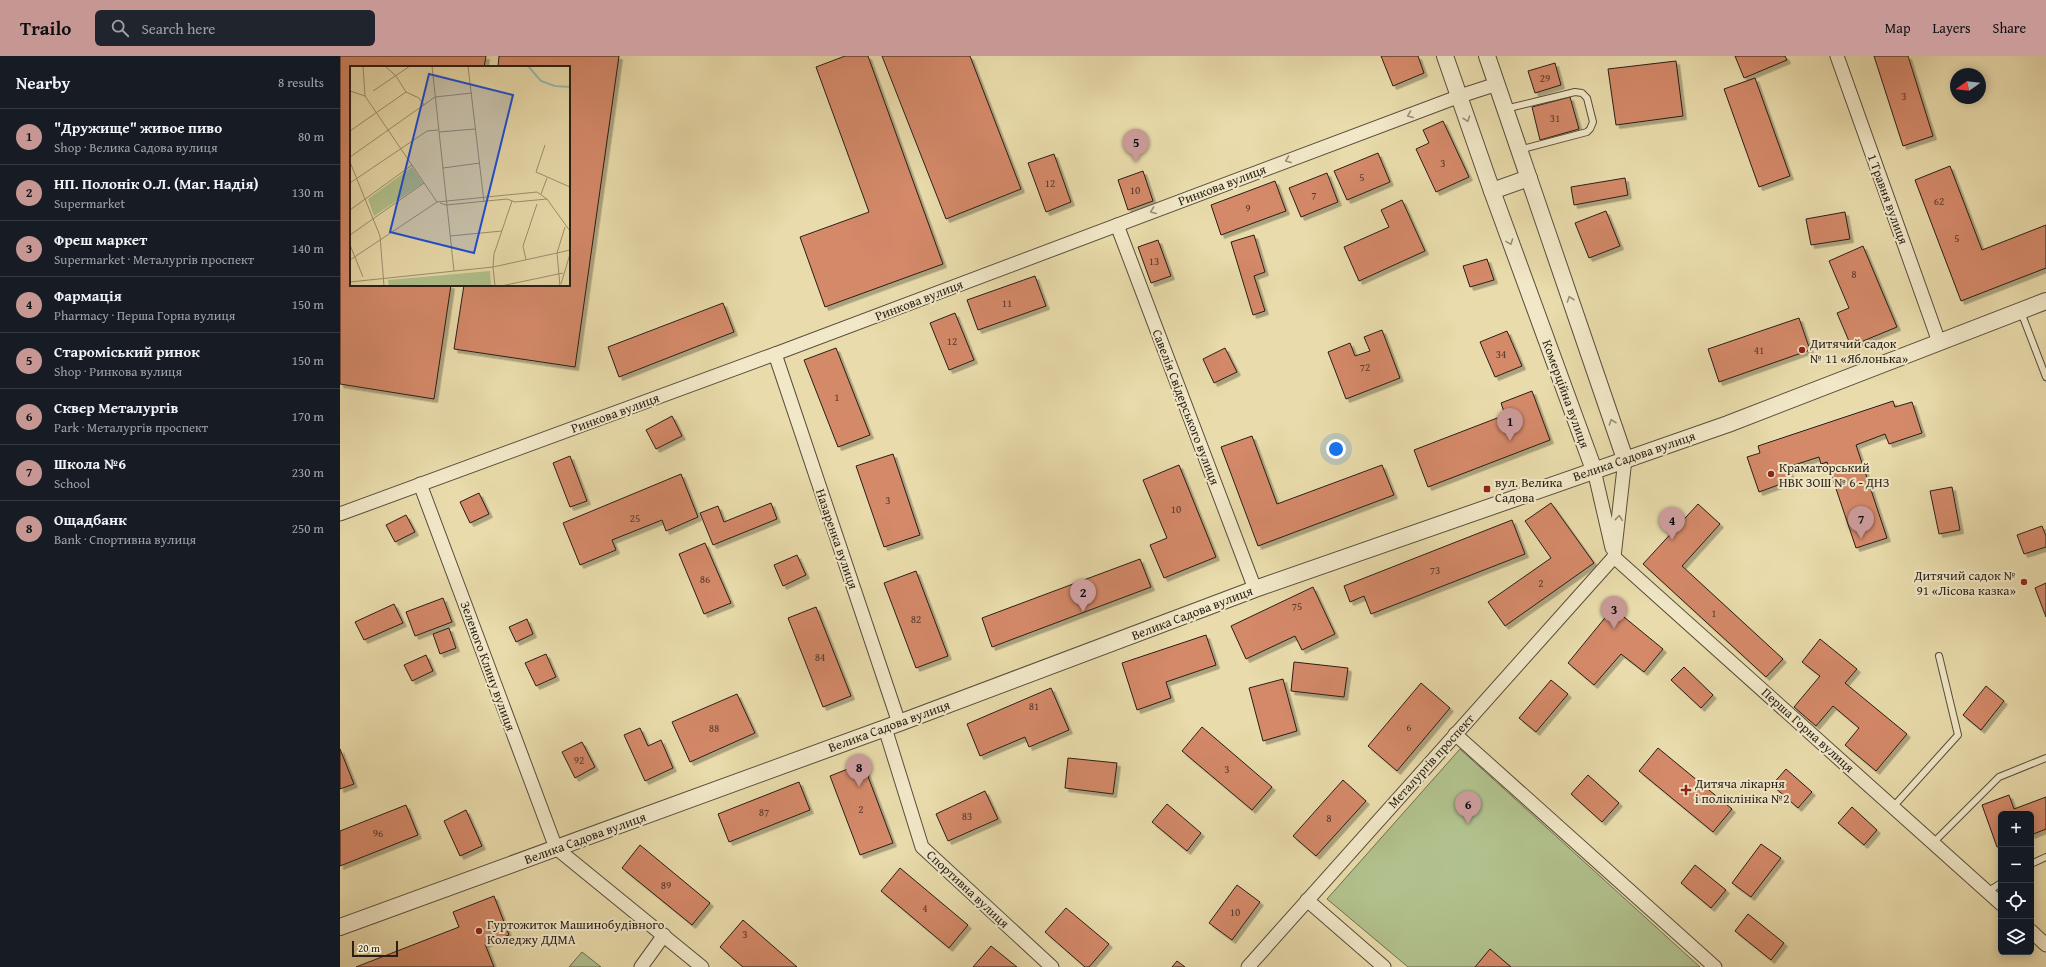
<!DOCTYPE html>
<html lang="en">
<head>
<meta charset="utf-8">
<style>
	:root { --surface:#171b24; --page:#20242c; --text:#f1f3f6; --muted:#9ea1a6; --line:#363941; --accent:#c59692 }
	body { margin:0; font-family:"Gentium Book Plus",serif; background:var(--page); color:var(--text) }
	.controls { position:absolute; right:12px; bottom:12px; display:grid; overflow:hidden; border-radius:6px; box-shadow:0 2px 10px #0003 }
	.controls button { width:36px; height:36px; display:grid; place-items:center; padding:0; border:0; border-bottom:1px solid var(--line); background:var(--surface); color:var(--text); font:20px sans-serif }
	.compass { position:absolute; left:1610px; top:12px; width:36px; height:36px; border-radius:50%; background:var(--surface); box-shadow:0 2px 10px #0003; rotate:256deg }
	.scale { position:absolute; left:12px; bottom:10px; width:46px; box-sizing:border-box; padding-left:4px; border:2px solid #291f17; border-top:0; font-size:11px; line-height:14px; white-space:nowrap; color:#291f17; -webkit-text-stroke:3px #f1e8c8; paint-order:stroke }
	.you { position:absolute; left:996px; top:393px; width:14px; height:14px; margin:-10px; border:3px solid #fff; border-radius:50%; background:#1a73e8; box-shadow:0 0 0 6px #1a73e833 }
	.badge { display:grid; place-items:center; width:26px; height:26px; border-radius:50%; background:var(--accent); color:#111; font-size:13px; font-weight:700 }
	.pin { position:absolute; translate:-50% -33px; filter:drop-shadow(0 1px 2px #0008) }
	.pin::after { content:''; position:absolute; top:21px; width:14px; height:12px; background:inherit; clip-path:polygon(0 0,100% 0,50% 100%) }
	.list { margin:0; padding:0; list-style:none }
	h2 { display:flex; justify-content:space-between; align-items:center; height:52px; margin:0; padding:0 16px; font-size:17px }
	h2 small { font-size:13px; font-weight:400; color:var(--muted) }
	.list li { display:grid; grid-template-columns:26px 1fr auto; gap:12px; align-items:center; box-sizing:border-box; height:56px; padding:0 16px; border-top:1px solid var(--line) }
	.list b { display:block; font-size:15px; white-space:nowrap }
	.list p { margin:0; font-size:13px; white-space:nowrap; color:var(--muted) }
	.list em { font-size:13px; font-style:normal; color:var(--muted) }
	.icon { flex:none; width:22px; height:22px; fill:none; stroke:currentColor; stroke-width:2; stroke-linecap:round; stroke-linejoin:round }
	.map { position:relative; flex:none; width:1706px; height:911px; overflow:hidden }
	header { display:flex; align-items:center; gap:24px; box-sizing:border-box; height:56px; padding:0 20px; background:var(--accent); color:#111 }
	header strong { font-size:19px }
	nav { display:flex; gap:22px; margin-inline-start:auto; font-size:14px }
	.search { width:280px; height:36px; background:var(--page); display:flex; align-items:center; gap:10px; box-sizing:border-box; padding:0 14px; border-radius:6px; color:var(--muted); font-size:15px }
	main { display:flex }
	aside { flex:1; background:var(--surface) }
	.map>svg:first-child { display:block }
	.green { fill:#b1c18d; stroke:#6d7052 }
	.building { fill:#d48969; stroke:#291f17; filter:url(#shadow) }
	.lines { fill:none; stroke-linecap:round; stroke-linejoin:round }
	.service-casing { stroke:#594e3c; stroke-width:8 }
	.minor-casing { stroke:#594e3c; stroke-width:15 }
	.tertiary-casing { stroke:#594e3c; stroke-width:18 }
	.service { stroke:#f1e8c8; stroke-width:6 }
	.minor { stroke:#f1e8c8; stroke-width:13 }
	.tertiary { stroke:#f1e8c8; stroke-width:16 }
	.oneway { stroke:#978e78 }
	.poi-dot { fill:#8f2418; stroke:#f1e8c8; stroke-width:1.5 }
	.labels { text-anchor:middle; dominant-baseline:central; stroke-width:4; stroke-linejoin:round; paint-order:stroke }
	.number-label { font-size:11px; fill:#543a2c }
	.street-label { font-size:13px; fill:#291f17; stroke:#f1e8c8 }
	.poi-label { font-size:13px; fill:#291f17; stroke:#f1e8c8; text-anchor:start }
	.inset-river { fill:none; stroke:#97bbad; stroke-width:2 }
	.inset-road { fill:none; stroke:#9c9070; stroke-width:1 }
	.view { fill:#1d4ed8; fill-opacity:0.15; stroke:#1d4ed8; stroke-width:2 }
	.inset-edge { fill:none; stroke:#291f17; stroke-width:2 }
</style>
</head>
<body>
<header>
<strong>Trailo</strong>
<div class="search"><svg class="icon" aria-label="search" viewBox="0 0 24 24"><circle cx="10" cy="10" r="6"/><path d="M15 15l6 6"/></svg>Search here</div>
<nav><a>Map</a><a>Layers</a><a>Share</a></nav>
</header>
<main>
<aside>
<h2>Nearby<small>8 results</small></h2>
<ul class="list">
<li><span class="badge">1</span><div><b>&quot;Дружище&quot; живое пиво</b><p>Shop · Велика Садова вулиця</p></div><em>80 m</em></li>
<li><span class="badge">2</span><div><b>НП. Полонік О.Л. (Маг. Надія)</b><p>Supermarket</p></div><em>130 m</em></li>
<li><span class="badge">3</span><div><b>Фреш маркет</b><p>Supermarket · Металургів проспект</p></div><em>140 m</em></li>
<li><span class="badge">4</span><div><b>Фармація</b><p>Pharmacy · Перша Горна вулиця</p></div><em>150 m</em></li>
<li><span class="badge">5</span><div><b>Староміський ринок</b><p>Shop · Ринкова вулиця</p></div><em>150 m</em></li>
<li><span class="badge">6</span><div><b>Сквер Металургів</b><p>Park · Металургів проспект</p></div><em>170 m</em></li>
<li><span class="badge">7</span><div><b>Школа №6</b><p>School</p></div><em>230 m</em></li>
<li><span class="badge">8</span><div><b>Ощадбанк</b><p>Bank · Спортивна вулиця</p></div><em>250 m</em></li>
</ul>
</aside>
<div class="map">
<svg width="1706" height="911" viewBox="0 0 1706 911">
	<defs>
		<filter id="shadow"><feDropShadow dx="3.5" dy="3.5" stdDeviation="0" flood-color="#0004"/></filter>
	</defs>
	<rect width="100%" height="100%" fill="#e9dbab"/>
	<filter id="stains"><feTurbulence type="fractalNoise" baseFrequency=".005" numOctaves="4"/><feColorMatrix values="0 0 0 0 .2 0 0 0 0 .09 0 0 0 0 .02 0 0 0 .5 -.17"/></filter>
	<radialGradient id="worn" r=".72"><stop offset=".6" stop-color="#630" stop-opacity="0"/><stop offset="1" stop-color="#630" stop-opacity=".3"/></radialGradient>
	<g class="green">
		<polygon points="1120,693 1360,911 1068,911 987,843"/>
		<polygon points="242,896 261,911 229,911"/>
	</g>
	<g class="building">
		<polygon points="0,0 146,0 144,11 11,11 11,229 111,229 94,343 0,328"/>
		<polygon points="159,0 279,0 235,311 114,293 124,229 229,229 229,11 158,11"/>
		<polygon points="505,0 528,0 603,208 485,251 460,181 529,156 476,11"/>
		<polygon points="542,0 630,0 681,133 606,163"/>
		<polygon points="1041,0 1078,0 1084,17 1053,30"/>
		<polygon points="1395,0 1445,0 1447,4 1404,22"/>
		<polygon points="1534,0 1568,0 1593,80 1563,90"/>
		<polygon points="1336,5 1343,60 1276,69 1268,13"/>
		<polygon points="1215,7 1221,29 1195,37 1188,15"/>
		<polygon points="1415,22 1450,120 1419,131 1384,33"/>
		<polygon points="1230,41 1239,73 1200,84 1192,51"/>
		<polygon points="1103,65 1129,121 1096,136 1076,93 1089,87 1083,74"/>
		<polygon points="1038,97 1050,126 1007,144 994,115"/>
		<polygon points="714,98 731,146 706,156 688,107"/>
		<polygon points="1610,110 1642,194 1706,169 1706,212 1621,245 1575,124"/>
		<polygon points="803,115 813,145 788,154 778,124"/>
		<polygon points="987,117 998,146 961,161 949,132"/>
		<polygon points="1285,122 1288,139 1234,149 1231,131"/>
		<polygon points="935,125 946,155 881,179 871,149"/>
		<polygon points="1062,144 1085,195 1019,225 1004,191 1049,171 1041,154"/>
		<polygon points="1266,155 1280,190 1249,202 1235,167"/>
		<polygon points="1505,156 1510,183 1471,189 1466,163"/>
		<polygon points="914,179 925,216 914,220 925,255 913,259 891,186"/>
		<polygon points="818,184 831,220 811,227 798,191"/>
		<polygon points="1523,190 1557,271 1511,290 1497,257 1509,252 1489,205"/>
		<polygon points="1147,203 1154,224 1130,231 1123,210"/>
		<polygon points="695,220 706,250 638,274 627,244"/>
		<polygon points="383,247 394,276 279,321 268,291"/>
		<polygon points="615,257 634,304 609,314 590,267"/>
		<polygon points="1459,262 1470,294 1379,326 1368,293"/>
		<polygon points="1042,274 1060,322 1006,343 988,296 1010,287 1015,300 1030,295 1024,281"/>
		<polygon points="1167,275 1182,310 1155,321 1140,286"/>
		<polygon points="496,292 530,379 498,391 464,304"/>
		<polygon points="885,292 897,316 874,327 863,303"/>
		<polygon points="1192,335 1210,384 1088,431 1074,394 1165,359 1161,347"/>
		<polygon points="1553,345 1555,351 1572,346 1582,377 1549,388 1545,378 1516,389 1547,482 1516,492 1487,406 1481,408 1479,401 1448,411 1452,424 1419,436 1407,401 1420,397 1418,390"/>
		<polygon points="332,360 342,380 316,393 306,374"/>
		<polygon points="912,380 937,448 1042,409 1054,439 918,490 881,391"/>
		<polygon points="553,398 580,479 544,491 516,410"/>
		<polygon points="230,400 247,445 230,451 213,407"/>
		<polygon points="839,409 876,501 824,522 810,489 827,482 803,424"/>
		<polygon points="341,418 358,461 326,475 322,464 272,484 276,494 240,509 223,467"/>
		<polygon points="1612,431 1620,474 1599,478 1590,435"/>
		<polygon points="139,437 149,458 130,467 120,446"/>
		<polygon points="431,447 437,463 373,489 360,457 378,450 384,466"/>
		<polygon points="1211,447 1254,507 1165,570 1148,546 1211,502 1185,465"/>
		<polygon points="1358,448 1380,468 1342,510 1443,603 1426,621 1303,508"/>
		<polygon points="66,459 75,476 55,486 46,469"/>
		<polygon points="1172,464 1185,498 1031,558 1024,540 1010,546 1004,530"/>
		<polygon points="1702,470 1706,480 1706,491 1684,498 1677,479"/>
		<polygon points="365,487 391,547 364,558 339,498"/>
		<polygon points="457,499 466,519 443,530 434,509"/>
		<polygon points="800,503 811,531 652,591 642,562"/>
		<polygon points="576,515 608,600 576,612 544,527"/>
		<polygon points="1706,527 1706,561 1695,532"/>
		<polygon points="973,531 995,578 962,594 955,580 906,603 891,570"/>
		<polygon points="103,542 112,566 75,580 66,556"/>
		<polygon points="54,548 63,567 24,584 15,566"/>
		<polygon points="476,551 511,640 483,651 448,562"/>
		<polygon points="1273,552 1323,593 1304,616 1281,598 1254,629 1228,607"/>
		<polygon points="187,563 193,578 176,586 169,571"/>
		<polygon points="109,572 116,592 100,598 93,578"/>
		<polygon points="866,579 876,609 826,626 831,642 797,654 782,607"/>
		<polygon points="1480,583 1517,613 1505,627 1567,678 1536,715 1505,689 1519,672 1493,650 1476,670 1454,651 1480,620 1462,606"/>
		<polygon points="206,598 216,621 196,630 185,607"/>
		<polygon points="86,599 93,615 72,625 64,609"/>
		<polygon points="954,606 1008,612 1004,641 951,635"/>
		<polygon points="1344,611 1373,639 1361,652 1331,624"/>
		<polygon points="943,623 957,675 923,685 909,632"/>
		<polygon points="1211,624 1228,638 1196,676 1179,662"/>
		<polygon points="1081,627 1110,652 1057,715 1028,690"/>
		<polygon points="1646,630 1664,645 1641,674 1623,659"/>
		<polygon points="711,632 729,674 689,691 685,681 640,700 627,668"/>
		<polygon points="397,638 415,677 350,706 332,666"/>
		<polygon points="862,671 932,731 912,754 842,695"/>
		<polygon points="300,672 308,690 321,684 333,712 305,725 284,679"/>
		<polygon points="242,686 255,711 235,722 222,696"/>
		<polygon points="1318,692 1392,753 1373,776 1299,715"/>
		<polygon points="0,693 14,728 0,733"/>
		<polygon points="728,702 777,707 773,738 725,732"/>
		<polygon points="523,707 553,787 520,799 490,720"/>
		<polygon points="1446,713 1472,736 1458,752 1432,729"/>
		<polygon points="1248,719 1279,747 1262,766 1231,738"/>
		<polygon points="1003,724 1026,745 976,800 953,780"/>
		<polygon points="459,726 470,754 389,786 378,758"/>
		<polygon points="645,735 658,763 608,785 596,758"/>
		<polygon points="1669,739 1674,753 1706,741 1706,773 1691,779 1691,758 1661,758 1661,790 1657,791 1642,749"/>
		<polygon points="827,748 861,777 847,795 812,766"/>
		<polygon points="66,749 78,779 0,810 0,775"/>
		<polygon points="1512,751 1537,774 1524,789 1498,767"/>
		<polygon points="126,754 142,790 120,800 104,765"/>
		<polygon points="1421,788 1441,802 1411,841 1392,827"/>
		<polygon points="300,789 370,847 352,869 282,812"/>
		<polygon points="1355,809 1386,834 1371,852 1341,827"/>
		<polygon points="560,812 628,869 609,892 541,835"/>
		<polygon points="897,829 920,846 892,884 869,867"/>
		<polygon points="154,840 169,879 145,888 154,911 16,911 119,871 113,856"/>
		<polygon points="726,852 769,888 749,911 745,911 705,876"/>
		<polygon points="1408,858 1444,887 1431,904 1395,875"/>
		<polygon points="403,864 457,911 403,911 380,891"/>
		<polygon points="651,890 677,911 633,911"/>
		<polygon points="1150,893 1171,911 1135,911"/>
		<polygon points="837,905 845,911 832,911"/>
	</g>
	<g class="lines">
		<defs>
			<g id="service">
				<polyline points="1165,53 1235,36 1242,37 1247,42 1253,66 1250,73 1247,76 1179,94"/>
				<polyline points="1681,256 1706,321"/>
				<polyline points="1553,751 1618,679 1599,600"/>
				<polyline points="1593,787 1659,721 1706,702"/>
				<polyline points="1691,808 1706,801"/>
				<polyline points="1647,836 1661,827"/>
			</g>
			<g id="minor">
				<polyline points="1497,0 1599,286"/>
				<polyline points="777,169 915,533"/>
				<polyline points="435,298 559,667"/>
				<polyline points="1254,414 1272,492"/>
				<polyline points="80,428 216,792 362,911"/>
				<polyline points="0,458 435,298 1120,40 1157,28"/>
				<polyline points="1274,501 1661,848"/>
				<polyline points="1274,501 1285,403"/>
				<polyline points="545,672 582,791 712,911"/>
				<polyline points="1115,678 1375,911"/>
				<polyline points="967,844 1044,911"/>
				<polyline points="1691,875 1706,889"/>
				<polyline points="301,911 324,879"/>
				<polyline points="908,911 1274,501"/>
			</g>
			<g id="tertiary">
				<polyline points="1105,0 1152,135 1254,414"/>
				<polyline points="1147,0 1285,403"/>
				<polyline points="1152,135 1189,122"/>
				<polyline points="0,871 559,667 915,533 1388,368 1706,245"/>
			</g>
		</defs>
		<use href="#service" class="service-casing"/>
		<use href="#minor" class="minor-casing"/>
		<use href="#tertiary" class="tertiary-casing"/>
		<use href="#service" class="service"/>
		<use href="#minor" class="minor"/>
		<use href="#tertiary" class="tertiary"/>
	</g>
	<defs><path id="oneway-chevron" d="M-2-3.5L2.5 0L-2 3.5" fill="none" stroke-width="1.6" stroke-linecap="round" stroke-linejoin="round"/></defs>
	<g class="oneway">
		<use href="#oneway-chevron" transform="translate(1070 59) rotate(159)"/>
		<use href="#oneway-chevron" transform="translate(1127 63) rotate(71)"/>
		<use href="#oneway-chevron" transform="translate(948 104) rotate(159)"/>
		<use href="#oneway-chevron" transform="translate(813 155) rotate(159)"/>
		<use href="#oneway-chevron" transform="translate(1170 186) rotate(70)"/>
		<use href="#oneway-chevron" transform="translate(1230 243) rotate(-109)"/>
		<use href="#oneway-chevron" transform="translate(1272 366) rotate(-109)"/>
		<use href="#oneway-chevron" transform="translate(1279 462) rotate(-84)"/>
	</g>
	<g class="poi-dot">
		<circle cx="1462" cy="294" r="4"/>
		<circle cx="1431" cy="418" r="4"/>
		<rect x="1143" y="429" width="8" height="8" rx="2"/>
		<circle cx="1684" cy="526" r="4"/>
		<path d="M1344 728h4v4h4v4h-4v4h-4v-4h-4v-4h4z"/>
		<circle cx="139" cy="875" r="4"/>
	</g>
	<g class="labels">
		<g class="number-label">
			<text x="1205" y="22">29</text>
			<text x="1564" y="40">3</text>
			<text x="1215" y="62">31</text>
			<text x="1103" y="107">3</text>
			<text x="1022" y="121">5</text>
			<text x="710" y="127">12</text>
			<text x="795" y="134">10</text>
			<text x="974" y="139">7</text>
			<text x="1599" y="145">62</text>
			<text x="908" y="152">9</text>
			<text x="1617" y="182">5</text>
			<text x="814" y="205">13</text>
			<text x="1514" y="218">8</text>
			<text x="667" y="247">11</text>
			<text x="612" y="285">12</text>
			<text x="1419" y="294">41</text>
			<text x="1161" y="298">34</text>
			<text x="1025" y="311">72</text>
			<text x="497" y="341">1</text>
			<text x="548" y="444">3</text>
			<text x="836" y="453">10</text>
			<text x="295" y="462">25</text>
			<text x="1095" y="514">73</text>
			<text x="365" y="523">86</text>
			<text x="1201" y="527">2</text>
			<text x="957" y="550">75</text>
			<text x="1374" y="557">1</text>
			<text x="576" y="563">82</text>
			<text x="480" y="601">84</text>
			<text x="694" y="650">81</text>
			<text x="1069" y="671">6</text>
			<text x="374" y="672">88</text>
			<text x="239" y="704">92</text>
			<text x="887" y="713">3</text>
			<text x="521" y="753">2</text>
			<text x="424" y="756">87</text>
			<text x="627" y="760">83</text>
			<text x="989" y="762">8</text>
			<text x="38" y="777">96</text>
			<text x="326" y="829">89</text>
			<text x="585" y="852">4</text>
			<text x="895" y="856">10</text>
			<text x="405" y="878">3</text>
		</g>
		<g class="street-label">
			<text transform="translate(882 129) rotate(-21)">Ринкова вулиця</text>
			<text transform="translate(1548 143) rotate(70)">1 Травня вулиця</text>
			<text transform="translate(579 244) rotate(-21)">Ринкова вулиця</text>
			<text transform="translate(1226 338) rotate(70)">Комерційна вулиця</text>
			<text transform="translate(846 351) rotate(69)">Савелія Свідерського вулиця</text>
			<text transform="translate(275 357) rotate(-20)">Ринкова вулиця</text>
			<text transform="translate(1294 400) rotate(-19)">Велика Садова вулиця</text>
			<text transform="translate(497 483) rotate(71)">Назаренка вулиця</text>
			<text transform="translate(852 557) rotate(-21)">Велика Садова вулиця</text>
			<text transform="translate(148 610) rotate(70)">Зеленого Клину вулиця</text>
			<text transform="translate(549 670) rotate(-20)">Велика Садова вулиця</text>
			<text transform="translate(1468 674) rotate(42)">Перша Горна вулиця</text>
			<text transform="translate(1091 705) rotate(-48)">Металургів проспект</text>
			<text transform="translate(245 782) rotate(-20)">Велика Садова вулиця</text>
			<text transform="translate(628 833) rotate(43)">Спортивна вулиця</text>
		</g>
		<g class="poi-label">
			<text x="1470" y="287">Дитячий садок<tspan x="1470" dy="15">№ 11 «Яблонька»</tspan></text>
			<text x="1439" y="411">Краматорський<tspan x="1439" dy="15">НВК ЗОШ № 6 - ДНЗ</tspan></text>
			<text x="1155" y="426">вул. Велика<tspan x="1155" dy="15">Садова</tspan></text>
			<text x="1676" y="519" text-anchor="end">Дитячий садок №<tspan x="1676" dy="15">91 «Лісова казка»</tspan></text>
			<text x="1355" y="727">Дитяча лікарня<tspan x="1355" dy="15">і поліклініка №2</tspan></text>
			<text x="147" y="868">Гуртожиток Машинобудівного<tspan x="147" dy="15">Коледжу ДДМА</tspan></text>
		</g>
	</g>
	<g transform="translate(10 10)">
		<rect width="220" height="220" fill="#e9dbab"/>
		<path d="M62 101 73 117 24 150 18 133ZM140 205 141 220H39L38 214Z" fill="#b1c18d"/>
		<path class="inset-river" d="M178 0 191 15 205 20 220 21"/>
		<path class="inset-road" d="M13 0 15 30M35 0 46 10 56 26M82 0 104 205M118 0 134 136M0 25 15 30M23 25 60 0M56 26 69 32 74 39M15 30 87 136M0 65 56 26M89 66 125 63M195 79 186 106 220 121M0 91 85 31 122 27M0 96 30 170 34 220M93 102 130 97M0 117 77 65 88 64M191 128 197 112M87 136 187 126 197 133 220 165M90 137 96 139 157 133 165 136 197 133M0 144 62 99M215 161 207 187 220 184M0 169 74 117M100 170 152 165M0 179 13 211M0 194 87 136M176 194 173 180 187 138M143 201 144 188 162 135M143 201 145 220M0 216 143 201 207 187 210 220M211 218 220 188M151 220 213 207"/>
		<path class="view" d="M79 8 163 29 124 187 40 166Z"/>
		<rect width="220" height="220" class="inset-edge"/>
	</g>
	<rect width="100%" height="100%" filter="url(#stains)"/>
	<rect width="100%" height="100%" fill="url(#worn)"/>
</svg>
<div class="controls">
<button>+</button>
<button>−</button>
<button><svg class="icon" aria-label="locate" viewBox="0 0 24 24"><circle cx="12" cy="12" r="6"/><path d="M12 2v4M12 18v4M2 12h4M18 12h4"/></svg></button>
<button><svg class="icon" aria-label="layers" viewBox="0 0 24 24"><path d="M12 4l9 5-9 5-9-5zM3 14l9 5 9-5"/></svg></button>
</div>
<svg class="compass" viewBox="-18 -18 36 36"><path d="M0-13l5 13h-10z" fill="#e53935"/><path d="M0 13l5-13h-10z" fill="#9ea1a6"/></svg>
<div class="scale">20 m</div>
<div class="you"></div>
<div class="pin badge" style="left:1170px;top:385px">1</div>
<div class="pin badge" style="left:743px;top:556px">2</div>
<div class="pin badge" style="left:1274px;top:573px">3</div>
<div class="pin badge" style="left:1332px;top:484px">4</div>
<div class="pin badge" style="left:796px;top:106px">5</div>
<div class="pin badge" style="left:1128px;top:768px">6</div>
<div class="pin badge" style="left:1521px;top:483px">7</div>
<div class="pin badge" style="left:519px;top:731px">8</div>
</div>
</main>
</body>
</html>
